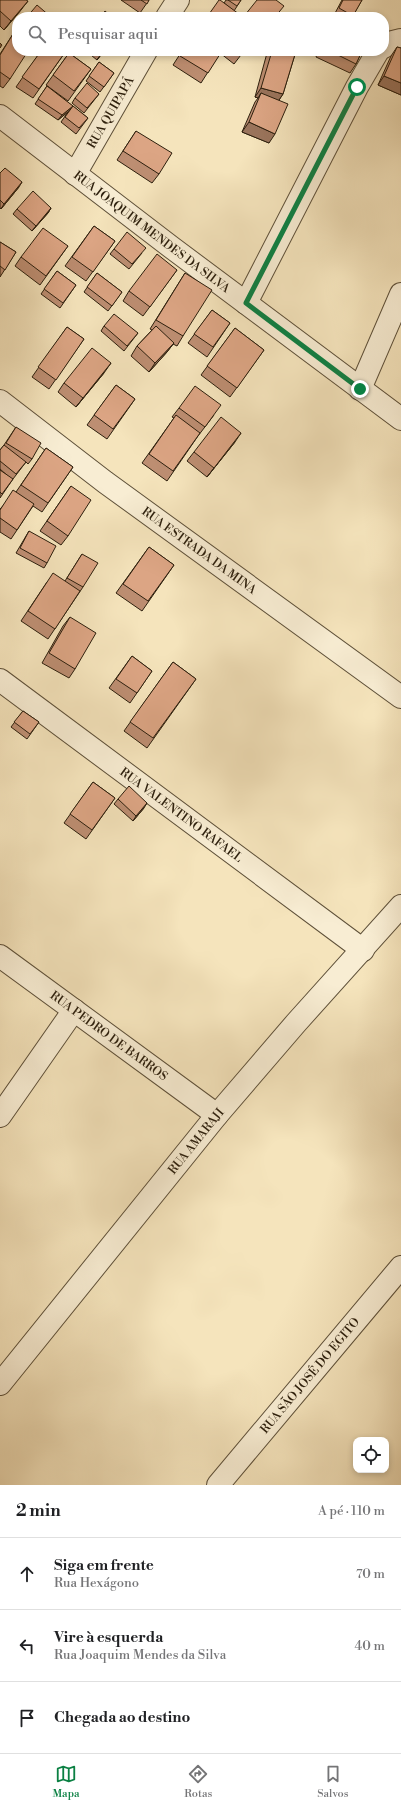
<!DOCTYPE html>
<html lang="pt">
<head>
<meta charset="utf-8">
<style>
	:root { --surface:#fff; --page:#f2f2f2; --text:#202124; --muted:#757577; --line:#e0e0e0; --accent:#0b8043 }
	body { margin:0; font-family:"Libre Bodoni",serif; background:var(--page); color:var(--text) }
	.controls { position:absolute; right:12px; bottom:12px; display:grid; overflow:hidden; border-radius:8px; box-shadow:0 2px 6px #0003 }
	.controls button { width:36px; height:36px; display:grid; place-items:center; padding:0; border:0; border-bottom:1px solid var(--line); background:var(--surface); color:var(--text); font:20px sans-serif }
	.stop { position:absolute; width:12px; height:12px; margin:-9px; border:3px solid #0b8043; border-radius:50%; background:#fff }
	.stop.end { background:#0b8043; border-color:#fff; box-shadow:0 1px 4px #0008 }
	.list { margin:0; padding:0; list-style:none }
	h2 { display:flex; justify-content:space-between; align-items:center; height:52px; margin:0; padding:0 16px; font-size:17px }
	h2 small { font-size:13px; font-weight:400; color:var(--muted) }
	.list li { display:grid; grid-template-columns:26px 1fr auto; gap:12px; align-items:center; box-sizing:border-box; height:72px; padding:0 16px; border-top:1px solid var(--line) }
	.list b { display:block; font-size:15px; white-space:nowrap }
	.list p { margin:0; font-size:13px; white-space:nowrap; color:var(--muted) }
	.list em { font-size:13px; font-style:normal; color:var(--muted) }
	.icon { flex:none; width:22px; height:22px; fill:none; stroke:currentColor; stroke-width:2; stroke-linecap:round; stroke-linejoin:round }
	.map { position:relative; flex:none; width:401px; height:1485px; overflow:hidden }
	.search { position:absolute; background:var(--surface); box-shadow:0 2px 6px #0003; left:12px; right:12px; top:12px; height:44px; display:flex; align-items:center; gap:10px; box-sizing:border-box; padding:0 14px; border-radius:16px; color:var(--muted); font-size:15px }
	.sheet { height:268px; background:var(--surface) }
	nav { display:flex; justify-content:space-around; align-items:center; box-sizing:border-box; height:56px; border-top:1px solid var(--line); background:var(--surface); font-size:11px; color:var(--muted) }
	nav a { display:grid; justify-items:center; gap:2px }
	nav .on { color:var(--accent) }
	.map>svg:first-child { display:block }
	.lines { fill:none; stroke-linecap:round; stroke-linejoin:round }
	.street-casing { stroke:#5e5039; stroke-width:24 }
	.street { stroke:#f8edd3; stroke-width:22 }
	.wall { fill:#bd8e72; stroke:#2c1f0d }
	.shaded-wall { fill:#9a745c; stroke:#2c1f0d }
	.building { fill:#dca584; stroke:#2c1f0d }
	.route { stroke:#0b8043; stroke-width:5 }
	.labels { text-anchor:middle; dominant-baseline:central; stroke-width:3.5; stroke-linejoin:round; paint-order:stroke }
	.street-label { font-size:12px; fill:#2c1f0d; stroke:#f8edd3 }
</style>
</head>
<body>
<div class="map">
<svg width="401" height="1485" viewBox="0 0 401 1485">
	<rect width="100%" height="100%" fill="#f5e4bc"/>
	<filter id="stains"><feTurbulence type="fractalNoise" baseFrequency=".005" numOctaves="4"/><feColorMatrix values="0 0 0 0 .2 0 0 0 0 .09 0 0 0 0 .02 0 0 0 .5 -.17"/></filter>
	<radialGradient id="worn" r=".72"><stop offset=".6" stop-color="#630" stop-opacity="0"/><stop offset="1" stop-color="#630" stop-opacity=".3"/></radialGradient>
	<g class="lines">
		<defs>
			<g id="street">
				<polyline points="167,17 178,0"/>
				<polyline points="384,47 389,43 401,40"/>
				<path id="s1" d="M0 116 171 247 401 419"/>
				<path id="s2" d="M75 174 146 51"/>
				<polyline points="246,303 357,87 378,51"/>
				<polyline points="360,389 401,294"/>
				<path id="s3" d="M0 401 105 482 401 697"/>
				<path id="s4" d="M0 680 363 950"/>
				<path id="s5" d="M0 956 217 1115"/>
				<polyline points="0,1116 74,1010"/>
				<path id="s6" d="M0 1384 217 1115 296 1023 401 906"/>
				<path id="s7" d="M218 1485 401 1267"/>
			</g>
		</defs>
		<use href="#street" class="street-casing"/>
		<use href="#street" class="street"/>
	</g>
	<g class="wall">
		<polygon points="0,0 21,10 4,30 0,26"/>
		<polygon points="121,0 149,0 140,13"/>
		<polygon points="226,0 241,0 234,11 224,3"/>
		<polygon points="342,0 362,0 352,17 333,17"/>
		<polygon points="13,34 10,79 3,88 0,86 0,54"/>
		<polygon points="397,47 401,48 401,95 378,85 391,56"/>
		<polygon points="41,51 66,51 33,98 16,87"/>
		<polygon points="86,51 104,51 97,60"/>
		<polygon points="182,51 244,51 234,64 220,53 201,83 173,65"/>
		<polygon points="269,51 296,51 283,94 279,100 269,143 242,132 255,102 258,98 255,97 267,53"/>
		<polygon points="318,51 362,51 356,64 350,73 316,57"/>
		<polygon points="69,53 91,69 68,101 46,85"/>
		<polygon points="99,62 114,73 100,92 86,81"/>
		<polygon points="47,86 88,118 76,134 61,122 68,112 58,120 35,104"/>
		<polygon points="99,94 84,113 72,103 75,98"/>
		<polygon points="136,131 159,174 152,183 117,160"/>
		<polygon points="0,173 19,187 1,209 0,208"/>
		<polygon points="51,208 48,213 32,231 13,214 17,209"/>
		<polygon points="94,226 115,241 86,281 65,266"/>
		<polygon points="0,242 16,252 0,277"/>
		<polygon points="68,246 40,285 15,266 21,257"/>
		<polygon points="114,249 142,253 129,269 110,254"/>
		<polygon points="177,270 143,316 123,301 129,291"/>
		<polygon points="57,271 76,285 60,308 41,294"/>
		<polygon points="97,273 122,292 108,311 84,292"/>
		<polygon points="185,273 183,336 177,346 173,344 167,352 149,372 131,356 137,346 152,330 150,329"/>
		<polygon points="212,310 230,323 207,357 188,343"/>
		<polygon points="104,326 138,333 124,351 101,331"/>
		<polygon points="67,327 84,339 49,389 32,377"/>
		<polygon points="235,328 264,350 230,397 201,375"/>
		<polygon points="104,373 76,407 58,392 64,383"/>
		<polygon points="116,385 135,399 107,439 87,425"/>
		<polygon points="179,408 214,415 198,436 167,481 142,463 174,418 172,417"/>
		<polygon points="16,427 32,459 28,464 26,462 13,479 0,498 0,470 9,477 0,469 0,450 4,445"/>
		<polygon points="235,442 207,477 187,461 194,452"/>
		<polygon points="46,448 73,467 42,512 33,506 11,539 0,532 0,509 16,492"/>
		<polygon points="71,486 68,536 61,545 40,531"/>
		<polygon points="29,531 47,563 44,568 16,553 26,536"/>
		<polygon points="149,547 174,565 142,611 116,593"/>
		<polygon points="82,554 83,587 48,639 21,621 47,582 65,581"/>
		<polygon points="70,617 75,669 69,678 42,663 63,626"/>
		<polygon points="132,656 152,671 130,703 109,688"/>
		<polygon points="173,662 196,679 147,748 124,731"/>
		<polygon points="23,711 39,722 27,739 11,727"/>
		<polygon points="93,782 115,798 86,839 64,823"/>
		<polygon points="118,799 144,808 133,821 114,804"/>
	</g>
	<g class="shaded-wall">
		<polygon points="28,1 21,10 4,30 11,21"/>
		<polygon points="103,51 104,51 97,60"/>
		<polygon points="384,76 401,83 401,95 378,85"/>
		<polygon points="261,88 283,94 277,103 261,93 258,98 255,97"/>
		<polygon points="73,106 69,111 58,120 62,115"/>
		<polygon points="249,122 275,134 269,143 242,132"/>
		<polygon points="22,182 19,187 1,209 4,204"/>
		<polygon points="51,208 48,213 32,231 36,226"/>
		<polygon points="174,343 167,352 149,372 155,363"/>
		<polygon points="111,363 104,373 76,407 83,398"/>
		<polygon points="241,433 235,442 207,477 214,468"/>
		<polygon points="147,803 144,808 133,821 136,816"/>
	</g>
	<g class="building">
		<polygon points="0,0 26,0 28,1 11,21 0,11"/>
		<polygon points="141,0 149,0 147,4"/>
		<polygon points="219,0 220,0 243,17 207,17"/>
		<polygon points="228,0 241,0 237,6"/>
		<polygon points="257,0 276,0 284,6 275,17 249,17 245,15"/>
		<polygon points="343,0 362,0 353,16 339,8"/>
		<polygon points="37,5 51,17 27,17"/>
		<polygon points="105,11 112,17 100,17"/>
		<polygon points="17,29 17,51 28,51 10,79 0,72 0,55 13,34"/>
		<polygon points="0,43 2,45 0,48"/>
		<polygon points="397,47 401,48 401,83 384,76"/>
		<polygon points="41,51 66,51 39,89 22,77"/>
		<polygon points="183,51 222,51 208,73 180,56"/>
		<polygon points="236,51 243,51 240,54"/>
		<polygon points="272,51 296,51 283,94 261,88"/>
		<polygon points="330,51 362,51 356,64"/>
		<polygon points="69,53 91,69 74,91 53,75"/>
		<polygon points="99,62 114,73 104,87 89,76"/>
		<polygon points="87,83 99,94 87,108 75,98"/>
		<polygon points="47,86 73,106 62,115 38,99"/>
		<polygon points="261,93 288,104 275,134 249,122"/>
		<polygon points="73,106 88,118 79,128 65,117"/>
		<polygon points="136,131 172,153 159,174 123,151"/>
		<polygon points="5,168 22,182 4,204 0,200 0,173"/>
		<polygon points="33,191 51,208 36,226 17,209"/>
		<polygon points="94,226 115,241 93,272 72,257"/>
		<polygon points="43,228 68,246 46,276 21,257"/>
		<polygon points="127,232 146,248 132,264 114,249"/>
		<polygon points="0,242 16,252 5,270 0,266"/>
		<polygon points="157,254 177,270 150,307 129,291"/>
		<polygon points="57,271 76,285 63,303 44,289"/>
		<polygon points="97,273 122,292 112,306 87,287"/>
		<polygon points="185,273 212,290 183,336 156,320"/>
		<polygon points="212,310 230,323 213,347 194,334"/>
		<polygon points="114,314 138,333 127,346 104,326"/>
		<polygon points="156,326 174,343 155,363 137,346"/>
		<polygon points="67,327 84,339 56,380 38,367"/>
		<polygon points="235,328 264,350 237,388 207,366"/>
		<polygon points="92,348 111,363 83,398 64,383"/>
		<polygon points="116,385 135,399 113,429 94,415"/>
		<polygon points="195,386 221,405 205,427 179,408"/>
		<polygon points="176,415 200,433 173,471 149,454"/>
		<polygon points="221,417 241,433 214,468 194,452"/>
		<polygon points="16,427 41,443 32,459 6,443"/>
		<polygon points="4,445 26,462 16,474 0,461 0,450"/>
		<polygon points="46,448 73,467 48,503 21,485"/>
		<polygon points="0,470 13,479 2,494 0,492"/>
		<polygon points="71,486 91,500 68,536 47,521"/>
		<polygon points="13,490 34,504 17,530 0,518 0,510"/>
		<polygon points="29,531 56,546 47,563 20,548"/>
		<polygon points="149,547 174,565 148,601 123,584"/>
		<polygon points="82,554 98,563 83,587 67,578"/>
		<polygon points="53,573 80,591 55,629 28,611"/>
		<polygon points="70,617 96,633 75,669 49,653"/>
		<polygon points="132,656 152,671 137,693 116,679"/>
		<polygon points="173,662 196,679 153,738 130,722"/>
		<polygon points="23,711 39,722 30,734 14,722"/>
		<polygon points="93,782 115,798 92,830 70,814"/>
		<polygon points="129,786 147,803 136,816 118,799"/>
	</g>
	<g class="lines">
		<polyline class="route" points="357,87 246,303 360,389"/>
	</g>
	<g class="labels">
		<g class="street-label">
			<text stroke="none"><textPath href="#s2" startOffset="71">RUA QUIPAPÁ</textPath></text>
			<text stroke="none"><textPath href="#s1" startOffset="191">RUA JOAQUIM MENDES DA SILVA</textPath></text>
			<text stroke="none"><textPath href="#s3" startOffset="249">RUA ESTRADA DA MINA</textPath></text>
			<text stroke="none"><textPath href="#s4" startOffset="226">RUA VALENTINO RAFAEL</textPath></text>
			<text stroke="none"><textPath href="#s5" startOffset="135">RUA PEDRO DE BARROS</textPath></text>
			<text stroke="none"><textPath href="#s6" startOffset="312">RUA AMARAJI</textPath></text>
			<text stroke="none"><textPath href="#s7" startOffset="143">RUA SÃO JOSÉ DO EGITO</textPath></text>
		</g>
	</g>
	<rect width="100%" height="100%" filter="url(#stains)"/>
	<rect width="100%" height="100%" fill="url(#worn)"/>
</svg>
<div class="controls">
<button><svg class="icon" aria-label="locate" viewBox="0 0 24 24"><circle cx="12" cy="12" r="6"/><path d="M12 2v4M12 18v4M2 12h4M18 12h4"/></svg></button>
</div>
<div class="stop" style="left:357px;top:87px"></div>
<div class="stop end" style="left:360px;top:389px"></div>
<div class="search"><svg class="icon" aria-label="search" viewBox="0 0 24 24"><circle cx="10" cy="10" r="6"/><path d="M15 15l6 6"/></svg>Pesquisar aqui</div>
</div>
<section class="sheet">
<h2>2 min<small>A pé · 110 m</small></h2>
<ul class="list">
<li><svg class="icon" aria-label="ahead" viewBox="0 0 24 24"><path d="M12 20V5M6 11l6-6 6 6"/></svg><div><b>Siga em frente</b><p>Rua Hexágono</p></div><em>70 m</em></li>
<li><svg class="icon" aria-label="left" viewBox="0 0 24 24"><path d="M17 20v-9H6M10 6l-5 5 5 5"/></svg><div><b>Vire à esquerda</b><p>Rua Joaquim Mendes da Silva</p></div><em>40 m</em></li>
<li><svg class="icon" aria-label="arrive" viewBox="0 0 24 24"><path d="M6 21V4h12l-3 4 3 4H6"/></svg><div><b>Chegada ao destino</b></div></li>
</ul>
</section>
<nav>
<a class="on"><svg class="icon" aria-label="map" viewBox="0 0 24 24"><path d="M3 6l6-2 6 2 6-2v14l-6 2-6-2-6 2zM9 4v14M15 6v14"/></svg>Mapa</a>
<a><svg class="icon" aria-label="directions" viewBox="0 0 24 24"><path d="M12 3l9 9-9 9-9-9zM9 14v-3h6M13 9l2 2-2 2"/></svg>Rotas</a>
<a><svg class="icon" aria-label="saved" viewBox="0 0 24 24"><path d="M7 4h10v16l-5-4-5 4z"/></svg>Salvos</a>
</nav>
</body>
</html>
